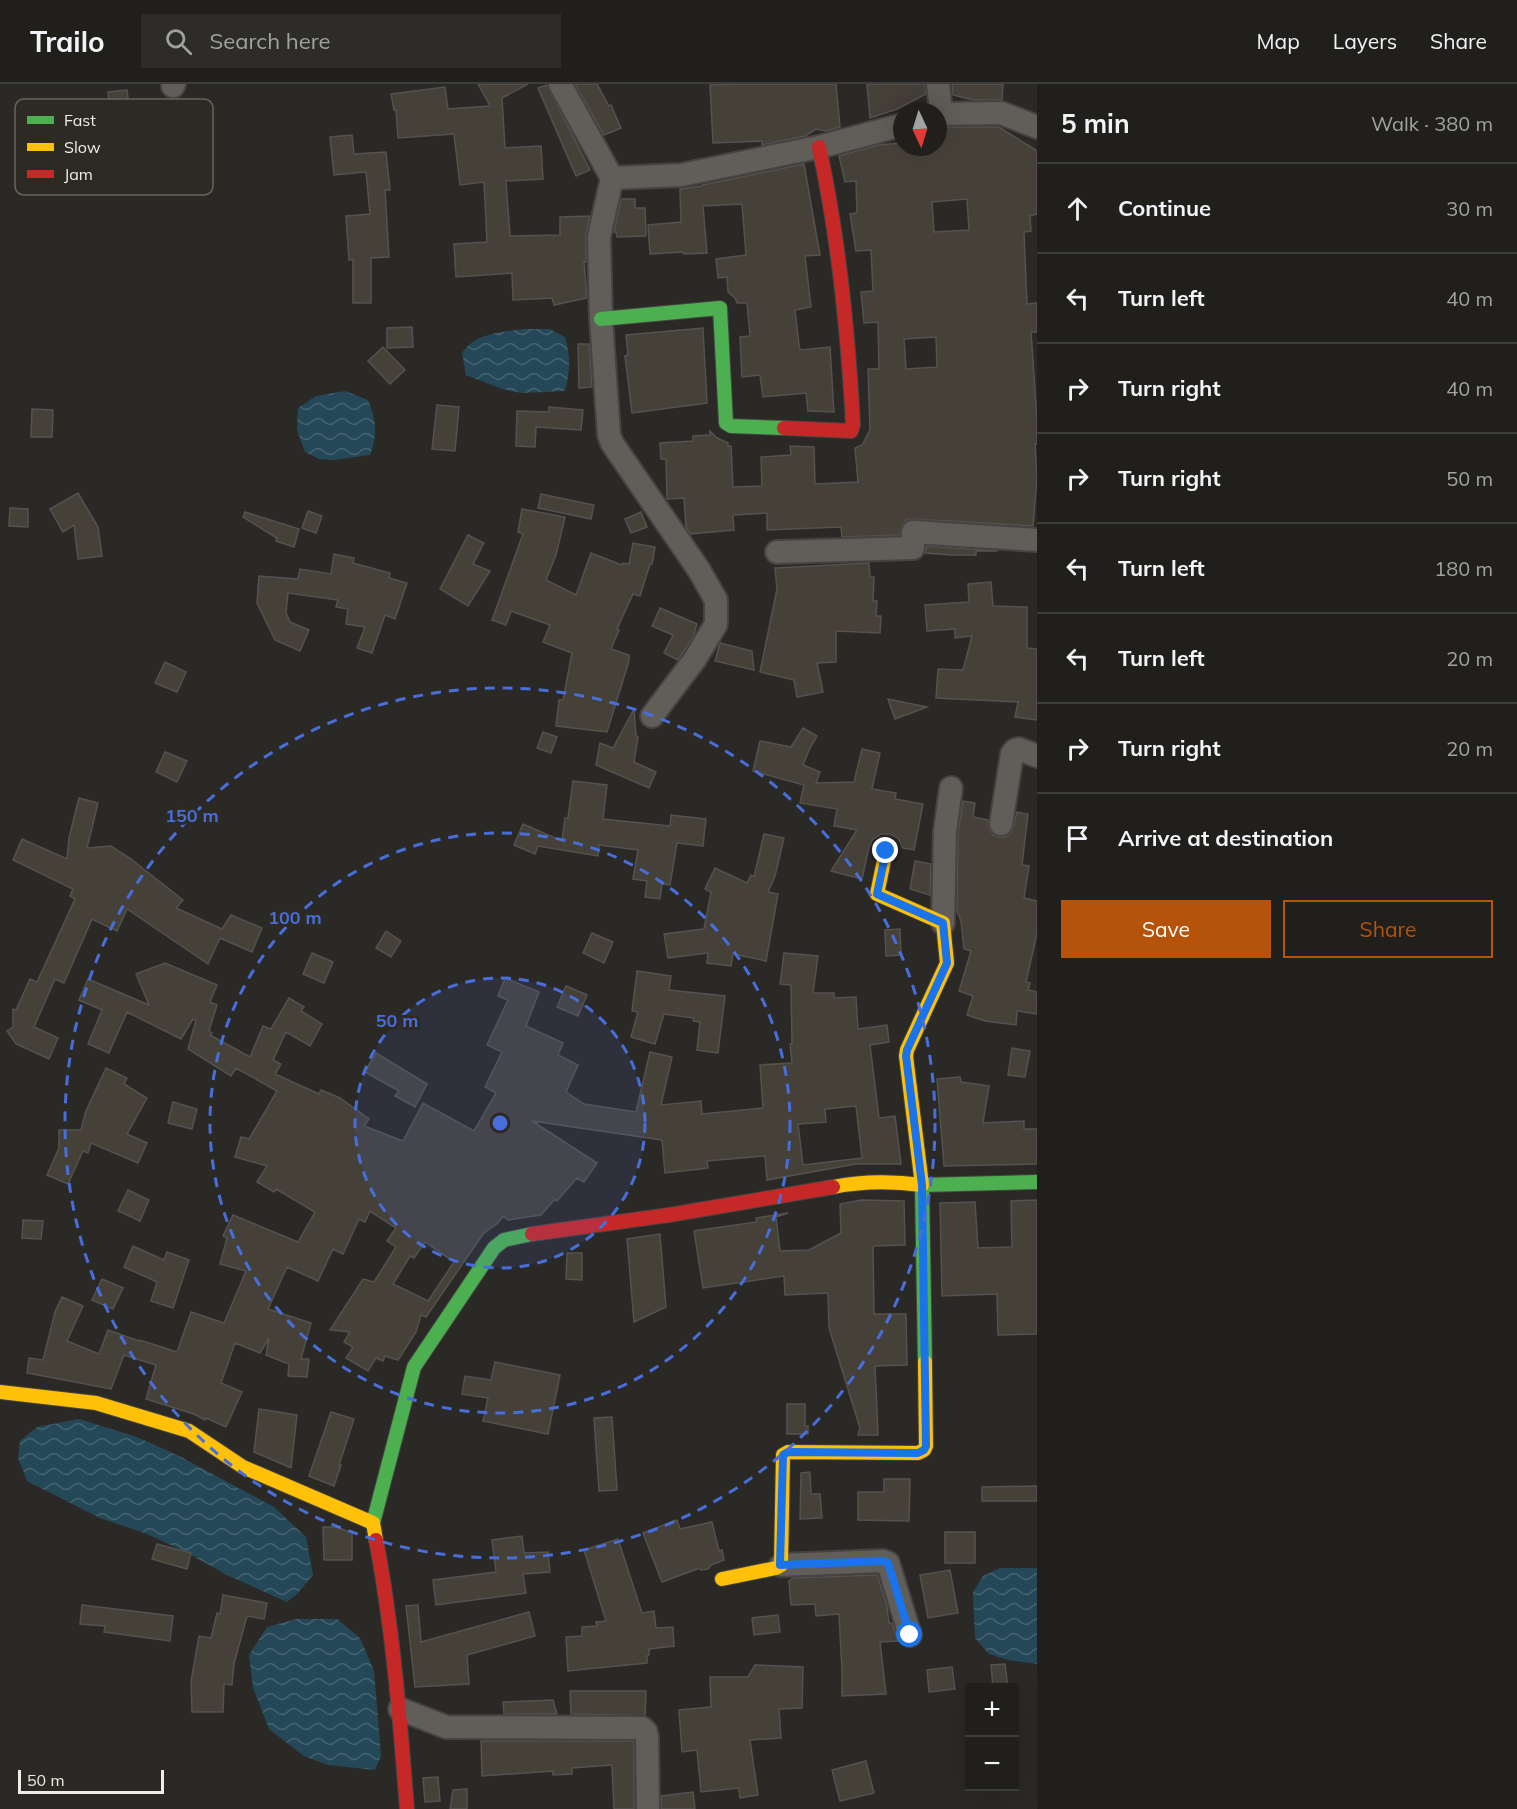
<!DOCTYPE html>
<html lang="en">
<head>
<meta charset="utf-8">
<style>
	:root { --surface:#201f1c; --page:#2d2c29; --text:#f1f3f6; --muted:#a2a2a3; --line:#3d3d3b; --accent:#b45309 }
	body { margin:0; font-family:Mulish,sans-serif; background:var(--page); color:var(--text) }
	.controls { position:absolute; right:18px; bottom:18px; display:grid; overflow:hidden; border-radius:0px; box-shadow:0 6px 24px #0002 }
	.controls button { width:54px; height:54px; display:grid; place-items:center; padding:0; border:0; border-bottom:2px solid var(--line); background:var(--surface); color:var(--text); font:30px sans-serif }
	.compass { position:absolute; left:893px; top:18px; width:54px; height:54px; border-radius:50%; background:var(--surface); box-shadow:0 6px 24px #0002; rotate:176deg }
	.scale { position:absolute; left:18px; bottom:15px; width:146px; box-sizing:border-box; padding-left:6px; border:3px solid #eeece7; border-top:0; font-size:16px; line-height:21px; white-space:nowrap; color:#eeece7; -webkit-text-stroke:4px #2d2a24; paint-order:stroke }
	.stop { position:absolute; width:18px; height:18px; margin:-14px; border:4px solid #1a73e8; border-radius:50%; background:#fff }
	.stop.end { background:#1a73e8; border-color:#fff; box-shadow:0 2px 6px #0008 }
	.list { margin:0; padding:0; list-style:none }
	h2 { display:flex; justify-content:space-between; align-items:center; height:78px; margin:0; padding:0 24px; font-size:26px }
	h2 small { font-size:20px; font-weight:400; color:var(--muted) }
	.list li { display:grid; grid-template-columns:39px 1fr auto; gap:18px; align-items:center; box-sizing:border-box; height:90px; padding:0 24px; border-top:2px solid var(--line) }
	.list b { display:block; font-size:22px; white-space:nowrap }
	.list em { font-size:20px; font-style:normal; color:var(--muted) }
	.actions { display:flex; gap:12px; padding:18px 24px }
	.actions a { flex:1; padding:14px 0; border:2px solid var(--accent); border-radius:0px; text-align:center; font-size:21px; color:var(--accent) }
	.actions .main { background:var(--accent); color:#fff }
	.icon { flex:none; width:33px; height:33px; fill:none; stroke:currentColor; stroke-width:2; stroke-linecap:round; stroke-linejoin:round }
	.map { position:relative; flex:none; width:1037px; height:1725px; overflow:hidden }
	header { display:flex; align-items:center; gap:36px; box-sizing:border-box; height:84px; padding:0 30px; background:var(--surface); border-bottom:2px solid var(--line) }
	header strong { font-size:28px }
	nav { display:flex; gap:33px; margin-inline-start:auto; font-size:21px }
	.search { width:420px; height:54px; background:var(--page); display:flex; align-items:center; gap:15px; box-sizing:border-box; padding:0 21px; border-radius:0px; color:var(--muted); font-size:22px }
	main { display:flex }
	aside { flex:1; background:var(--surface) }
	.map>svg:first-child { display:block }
	.water { fill:url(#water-waves) }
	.building { fill:#454139; stroke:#545250; stroke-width:1.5; fill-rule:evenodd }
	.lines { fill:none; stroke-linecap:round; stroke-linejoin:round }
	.street-casing { stroke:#454442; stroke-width:26 }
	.fast-casing { stroke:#454442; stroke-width:16 }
	.slow-casing { stroke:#454442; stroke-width:16 }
	.jam-casing { stroke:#454442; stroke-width:16 }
	.street { stroke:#615d58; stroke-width:22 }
	.fast { stroke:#4caf50; stroke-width:14 }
	.slow { stroke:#ffc107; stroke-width:14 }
	.jam { stroke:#c62828; stroke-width:14 }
	.route { stroke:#1a73e8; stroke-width:8 }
	.ring { fill:none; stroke:#476edb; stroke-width:3; stroke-dasharray:10 8 }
	.key { fill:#2d2a24; stroke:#67645e; stroke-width:1.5 }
	.key-label { font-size:16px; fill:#eeece7 }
	.centre { fill:#476edb; stroke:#2d2a24; stroke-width:3 }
	.ring-label { font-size:18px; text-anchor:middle; font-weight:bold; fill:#476edb; stroke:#2d2a24; stroke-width:6; stroke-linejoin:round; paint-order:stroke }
</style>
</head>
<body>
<header>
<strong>Trailo</strong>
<div class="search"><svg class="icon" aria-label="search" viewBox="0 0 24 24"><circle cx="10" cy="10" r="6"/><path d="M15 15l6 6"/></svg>Search here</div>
<nav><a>Map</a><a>Layers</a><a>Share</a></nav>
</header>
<main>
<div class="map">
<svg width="1037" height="1725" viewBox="0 0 1037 1725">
	<defs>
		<pattern id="water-waves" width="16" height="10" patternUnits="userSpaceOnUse" patternTransform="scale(1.5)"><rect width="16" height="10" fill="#254858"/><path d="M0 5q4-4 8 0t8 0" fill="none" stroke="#456370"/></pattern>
	</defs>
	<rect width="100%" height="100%" fill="#2b2926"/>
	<g class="water">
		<path d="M523 245H550L565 253C571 274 570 286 565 307L522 309 502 305 466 291 462 269C475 249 501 248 523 245Z"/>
		<path d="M345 307 368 316C376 336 378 350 370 371L334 376 319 375 305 368 297 346 298 324 316 312Z"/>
		<polygon points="79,1335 137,1353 179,1372 274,1423 306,1453 313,1491 297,1510 287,1518 227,1491 184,1467 147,1450 100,1434 27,1397 18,1374 20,1357 37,1343"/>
		<polygon points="1000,1484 1037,1484 1037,1580 1008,1576 989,1570 975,1554 973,1508 983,1492"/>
		<polygon points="296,1535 337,1535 360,1554 374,1587 381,1672 375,1686 328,1681 304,1672 269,1645 253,1604 249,1571 267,1543"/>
	</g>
	<g class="building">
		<polygon points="478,0 528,0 502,14 505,64 541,62 543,95 506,97 510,152 560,151 560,133 590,132 586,150 586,178 584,178 587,214 554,221 552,214 513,216 512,189 456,193 454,160 487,158 484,98 460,101 454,50 398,54 396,26 394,26 391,10 445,3 448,25 490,22"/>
		<polygon points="575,0 597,0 609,22 611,21 621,44 604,51"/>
		<polygon points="735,0 836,0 840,43 826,47 816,45 805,52 762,61 762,57 713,59 710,1"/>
		<polygon points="867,0 925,0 926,10 897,25 870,34"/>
		<polygon points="952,0 1003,0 1002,16 973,16 953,11"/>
		<polygon points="547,1 590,86 576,92 538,4"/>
		<polygon points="127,6 129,21 109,23 108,8"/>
		<path d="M938 43H999L1037 67V130L1030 132 1031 147 1024 148 1027 220 1037 219V248H1031L1037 336V360H1035L1037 394 1033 442 913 435 906 436 902 441 900 451 842 453 841 443 767 446V429L733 431 734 446 690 450 686 443 684 414 667 415 666 375H661L660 359 693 357V352L710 351V347L717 354 728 359V362H731L733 403 762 402 761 373 791 371 790 362 814 363 815 400 858 398 855 364 862 361 870 346 868 285H879L878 238 864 239 861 208 873 207 871 166 856 167 850 130 857 129 856 97 845 98 839 72 878 61 900 59 901 63H938ZM967 115 969 146 934 148 932 118ZM936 253 937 283 906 285 904 255Z"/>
		<polygon points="352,51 354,70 386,68 390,106 385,106 389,173 371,174 371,219 353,219 353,175 349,176 346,132 370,130 366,88 334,91 330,53"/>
		<polygon points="804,80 820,171 805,172 811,223 795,226 799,261 800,266 830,263 834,328 808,327 806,309 763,313 760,291 742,293 740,253 750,252 747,219 737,219 735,214 728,208 727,193 718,194 716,175 746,171 742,120 703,122 707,169 684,170 683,168 650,170 648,141 681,138 680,105 702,102 702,101"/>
		<polygon points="621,115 635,115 635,124 645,124 646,152 617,153 616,148 614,148"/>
		<polygon points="412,243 413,263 387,264 387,244"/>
		<polygon points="703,244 707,319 632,329 625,272 628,271 626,251"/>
		<polygon points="578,260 589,260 592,303 579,304"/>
		<polygon points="383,263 405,286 390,300 368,277"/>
		<polygon points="437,321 459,323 455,367 432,365"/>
		<polygon points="549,323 583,326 581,346 536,343 535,363 516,362 517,327 549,328"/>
		<polygon points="32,325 53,326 52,353 31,353"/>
		<polygon points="78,409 98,443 102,472 78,475 74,441 63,448 50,425"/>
		<polygon points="541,410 594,421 591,435 538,424"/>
		<polygon points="10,424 28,425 28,443 9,442"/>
		<polygon points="522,425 565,433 556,471 546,496 576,511 591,469 622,481 623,479 629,480 633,459 655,463 652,480 650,480 640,512 633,510 617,545 619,546 611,565 629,571 629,577 607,648 556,642 559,616 563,616 572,569 543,558 550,541 511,527 506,541 492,536 523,450 518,448"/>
		<polygon points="308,427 322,432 316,449 302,444"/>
		<polygon points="245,428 299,445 294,463 276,457 277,454 243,433"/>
		<polygon points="641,428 647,443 631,449 625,435"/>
		<polygon points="468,451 484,459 473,480 490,487 468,522 440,505"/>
		<polygon points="927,462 998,467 976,467 976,471 951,471 925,469"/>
		<polygon points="334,470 354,474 353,479 390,489 389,494 407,499 395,535 385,531 372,569 357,564 365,543 346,540 348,525 336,523 338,516 288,509 286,529 290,538 309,546 300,567 275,556 257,519 259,492 298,495 300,485 331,490"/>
		<polygon points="869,479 870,493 874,493 873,517 877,517 876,532 881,532 880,549 836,547 836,578 817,579 823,608 797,613 794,596 760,588 777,505 775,484"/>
		<polygon points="991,498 993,522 1027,523 1027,564 1037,565 1037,636 1015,633 1018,618 936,614 938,585 963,586 972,552 955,554 955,545 927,547 925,521 969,518 968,500"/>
		<polygon points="660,524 697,540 693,553 678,576 664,569 673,551 652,542"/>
		<polygon points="720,559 752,567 754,586 715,577"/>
		<polygon points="165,578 186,588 177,608 155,599"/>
		<polygon points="888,615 927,623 895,635"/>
		<polygon points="634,625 636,652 638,653 634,678 656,688 649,704 596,681 600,659 613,664"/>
		<polygon points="803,644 817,652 809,666 803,681 820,688 816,699 854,698 862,665 880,669 872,705 896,709 895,715 923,720 914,766 903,764 898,754 890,750 881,750 873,755 869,763 862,795 831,787 857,746 834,742 837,725 800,719 804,701 753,687 760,657 791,663"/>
		<polygon points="543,648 557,653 551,669 537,664"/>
		<polygon points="165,668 187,677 177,698 156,688"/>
		<polygon points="573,697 607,701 603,735 670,742 671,731 706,735 703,762 677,759 670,801 662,800 660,815 645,813 647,797 633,795 638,766 599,761 598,772 538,762 535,770 514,761 523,740 562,757 565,734 568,734"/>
		<polygon points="79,714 98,719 87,764 111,762 131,775 183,816 176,824 222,845 231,831 262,844 252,868 220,854 208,880 127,825 117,847 92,835 64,899 55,895 34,943 58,954 49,975 16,960 7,947 13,943 13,925 16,926 30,895 37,898 75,815 70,812 73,805 13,776 22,755 67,775 69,754"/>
		<polygon points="963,717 975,719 973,733 988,736 989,745 993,751 998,753 1005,753 1012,748 1017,728 1028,730 1022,781 1029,782 1024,814 1037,817 1037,849 1026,898 1030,899 1028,906 1037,908 1037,930 1017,927 1016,941 985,937 967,931 973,912 959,907 971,867 964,865 961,837 957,827 958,748"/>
		<polygon points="764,750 784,754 775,792 768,808 778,810 766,877 733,870 731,882 707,879 708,869 668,874 664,850 704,845 711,808 705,805 715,784 747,799 751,791 754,793"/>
		<polygon points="915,777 931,780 930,811 910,805"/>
		<polygon points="900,845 901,871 886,872 885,846"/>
		<polygon points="386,847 401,857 391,873 376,864"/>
		<polygon points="592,849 613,858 604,879 583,869"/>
		<polygon points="312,869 333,878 324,899 303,890"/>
		<path d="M784 869 818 872 813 909H834V914L856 913 858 945 887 941 889 958 870 961 879 1034 895 1032 901 1080H856L767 1096 765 1072 707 1077 708 1084 665 1089 662 1056 532 1037 597 1079 584 1098 577 1094 557 1117 555 1115 541 1131 508 1136 503 1132 498 1139 483 1150 426 1233 421 1231 416 1248 398 1276 385 1272 383 1277 376 1274 368 1287 346 1274 353 1263 344 1258 350 1248 330 1246 363 1195 374 1198 396 1163 387 1157 396 1144 370 1127 365 1138 359 1135 343 1170 333 1165 318 1197 287 1183 268 1225 311 1239 301 1275H309L307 1293 288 1292 289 1280 266 1271 269 1254 260 1269 235 1259 221 1299 242 1308 226 1343 206 1334 205 1336 194 1330 146 1315 156 1281 124 1271 111 1305 27 1289 29 1274 43 1276 55 1228 62 1213 83 1222 67 1257 99 1270 108 1246 139 1257 140 1256 177 1268 191 1228 224 1239 246 1187 220 1180 227 1154 223 1152 233 1131 298 1158 315 1128 276 1105 274 1108 257 1098 267 1082 235 1073 241 1053 249 1055 277 1007 236 984 231 992 188 965 196 936 193 935 181 955 127 928 109 969 88 960 102 926 79 916 88 895 149 921 136 890 165 879 217 901 210 918 217 921 209 947 212 949 210 951 250 973 263 942 271 945 289 914 304 923 301 927 322 940 310 962 286 948 273 976 281 980 275 990 319 1010 321 1006 340 1014 369 1035 364 1042 403 1057 423 1019 474 1047 496 1009 485 1003 502 968 487 961 508 916 498 912 505 894 539 908 526 942 563 959 558 971 578 981 566 1008 584 1020 636 1028 650 968 672 973 661 1021 701 1017 702 1030 763 1024 760 981 792 979 790 960H792L791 901 780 900ZM856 1022 862 1074 803 1081 798 1040 826 1038 825 1025ZM425 1158 454 1178 428 1217 393 1200 410 1172 414 1174Z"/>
		<polygon points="637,887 671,892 669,906 725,912 718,969 697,966 700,938 693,937 694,934 664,930 655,960 631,953 638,928 632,927"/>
		<polygon points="566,902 587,911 578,932 557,923"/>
		<polygon points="1012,964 1030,967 1025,993 1008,991"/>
		<polygon points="376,969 427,1000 415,1023 395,1012 399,1007 365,988"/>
		<polygon points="106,984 127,994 124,1000 147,1014 127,1050 147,1059 138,1079 91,1059 88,1069 83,1067 68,1100 47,1091 59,1064 59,1046 81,1046 86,1027"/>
		<polygon points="960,993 961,998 989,1002 983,1039 1024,1037 1024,1045 1037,1045 1037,1080 944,1082 937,995"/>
		<polygon points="173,1018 197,1025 192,1045 168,1039"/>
		<polygon points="128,1106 149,1116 140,1137 118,1127"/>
		<polygon points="861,1116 904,1117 905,1161 874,1162 873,1164 874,1230 906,1230 907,1281 875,1282 878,1351 858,1351 860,1344 829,1244 828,1209 785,1211 784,1192 703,1204 694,1147 757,1138 756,1134 788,1129 776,1133 780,1167 809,1166 841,1149 840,1120"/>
		<polygon points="1037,1116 1037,1250 998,1251 997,1210 942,1212 940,1119 975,1118 978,1164 1012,1163 1011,1117"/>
		<polygon points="23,1136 43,1137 41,1155 22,1154"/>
		<polygon points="660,1150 666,1223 634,1238 627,1155"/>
		<polygon points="133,1162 164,1176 167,1168 189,1176 173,1224 151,1217 157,1198 124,1183"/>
		<polygon points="567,1169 582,1169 582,1196 566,1195"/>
		<polygon points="102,1195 123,1204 113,1225 92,1216"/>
		<polygon points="495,1278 560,1291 548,1350 483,1337 488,1314 462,1310 465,1292 491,1296"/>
		<polygon points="787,1320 805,1320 805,1342 808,1342 808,1350 787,1350"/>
		<polygon points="259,1325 297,1331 291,1384 254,1368"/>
		<polygon points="331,1328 354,1335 339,1381 341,1381 334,1402 309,1392"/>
		<polygon points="612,1333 617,1406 599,1407 594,1334"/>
		<polygon points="810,1388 811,1410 820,1410 822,1434 800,1435 801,1389"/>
		<polygon points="884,1395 910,1395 909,1437 858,1436 858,1408 884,1408"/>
		<polygon points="1037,1402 1037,1417 982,1417 982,1403"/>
		<polygon points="677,1436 680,1445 712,1438 719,1467 722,1466 724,1476 711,1481 708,1485 701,1486 700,1484 662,1498 643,1449"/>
		<polygon points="323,1443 337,1443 352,1449 352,1476 324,1476"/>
		<rect x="945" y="1448" width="30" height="31"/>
		<polygon points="522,1452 524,1469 548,1468 550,1488 523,1490 526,1509 436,1521 433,1496 496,1488 492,1456"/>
		<polygon points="618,1455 642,1529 654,1527 656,1544 673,1543 674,1562 649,1565 649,1571 647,1572 647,1579 568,1587 566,1553 582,1552 582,1543 597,1542 596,1538 606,1537 584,1466"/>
		<polygon points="157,1460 191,1469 187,1485 152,1475"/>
		<polygon points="950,1486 958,1529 928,1534 920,1491"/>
		<polygon points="877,1491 887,1522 889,1539 892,1539 898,1557 880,1558 886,1610 842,1612 842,1586 839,1530 816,1532 815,1520 791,1521 789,1497 793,1494"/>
		<polygon points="223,1511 267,1519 264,1535 247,1532 234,1580 232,1601 224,1600 223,1628 192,1628 191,1597 199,1552 211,1554 217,1529 220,1530"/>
		<polygon points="82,1521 173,1532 170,1557 104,1548 105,1542 80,1540"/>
		<polygon points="418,1521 421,1558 529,1528 535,1552 467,1571 469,1600 415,1603 406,1522"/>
		<polygon points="778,1531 780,1548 754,1551 752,1534"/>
		<polygon points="1005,1580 1008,1604 993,1604 991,1581"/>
		<polygon points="755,1581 803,1583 802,1624 779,1625 781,1654 750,1656 758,1711 740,1714 739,1704 701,1708 697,1666 682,1668 679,1626 711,1623 710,1593 748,1593"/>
		<polygon points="952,1583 955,1605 929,1608 927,1586"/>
		<polygon points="570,1607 646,1607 645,1632 571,1630"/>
		<polygon points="553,1616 557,1630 504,1630 503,1618"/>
		<polygon points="481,1657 634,1657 634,1725 614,1725 612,1681 572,1684 572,1690 553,1691 553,1687 482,1692"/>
		<polygon points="866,1677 874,1709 840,1717 832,1686"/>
		<polygon points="438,1693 440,1717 425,1718 423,1694"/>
		<polygon points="467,1705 467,1725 450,1725 453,1706"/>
		<polygon points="693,1708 695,1725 661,1725 661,1712"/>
	</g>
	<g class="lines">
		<defs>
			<g id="street">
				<polyline points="560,0 612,94 681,91 819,63 902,41"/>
				<polyline points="938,0 941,28"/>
				<polyline points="173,2 174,0"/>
				<polyline points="938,30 1001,29 1037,43"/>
				<polyline points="612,94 599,153 601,235 609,351 612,359 699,486 716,516 716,540 695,575 652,632"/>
				<polyline points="777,468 913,464 913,448 1037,456"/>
				<polyline points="1001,740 1012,670 1015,666 1019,665 1037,672"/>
				<polyline points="943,839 945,747 951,704"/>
				<polyline points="781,1481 883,1477 888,1479 910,1551"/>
				<polyline points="400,1625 446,1643 642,1644 646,1648 647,1653 648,1725"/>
			</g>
			<g id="fast">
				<polyline points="601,235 720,224 726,339 731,342 784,344"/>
				<polyline points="925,1278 922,1101 1037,1098"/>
				<polyline points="373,1439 414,1283 494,1164 504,1156 532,1150"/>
			</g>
			<g id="slow">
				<path d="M833 1103C863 1097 891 1097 922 1101L906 972 907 966 947 879 943 839 877 810 886 767"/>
				<polyline points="0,1308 96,1319 189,1347 243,1383 373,1439 376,1456"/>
				<polyline points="722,1495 776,1484 781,1481 783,1371 788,1368 918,1369 924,1366 926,1362 925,1278"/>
			</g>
			<g id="jam">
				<path d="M784 344 851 347 853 341C848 247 839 155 819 63"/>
				<polyline points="532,1150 669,1131 833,1103"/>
				<path d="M376 1456C393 1545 400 1635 407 1725"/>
			</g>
		</defs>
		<use href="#street" class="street-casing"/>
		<use href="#fast" class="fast-casing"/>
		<use href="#slow" class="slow-casing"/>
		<use href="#jam" class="jam-casing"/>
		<use href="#street" class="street"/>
		<use href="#fast" class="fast"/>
		<use href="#slow" class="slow"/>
		<use href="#jam" class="jam"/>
	</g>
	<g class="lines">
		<polyline class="route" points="886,767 877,810 943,839 947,879 907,966 906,972 922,1101 926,1362 924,1366 918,1369 788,1368 783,1371 780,1481 883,1477 888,1479 910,1551"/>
	</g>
	<circle cx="500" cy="1039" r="145" fill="#476edb" fill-opacity=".12"/>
	<g class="ring">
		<circle cx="500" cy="1039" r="145"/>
		<circle cx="500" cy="1039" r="290"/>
		<circle cx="500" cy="1039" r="435"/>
	</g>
	<rect x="15" y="15" width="198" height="96" rx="9" class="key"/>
	<rect x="27" y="32" width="27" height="8" fill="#4caf50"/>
	<rect x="27" y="59" width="27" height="8" fill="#ffc107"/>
	<rect x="27" y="86" width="27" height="8" fill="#c62828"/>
	<g class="key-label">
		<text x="64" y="42">Fast</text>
		<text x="64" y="69">Slow</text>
		<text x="64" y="96">Jam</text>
	</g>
	<circle cx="500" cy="1039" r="9" class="centre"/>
	<g class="ring-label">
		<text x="192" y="738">150 m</text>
		<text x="295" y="840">100 m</text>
		<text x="397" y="943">50 m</text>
	</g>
</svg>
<div class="controls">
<button>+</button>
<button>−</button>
</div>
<svg class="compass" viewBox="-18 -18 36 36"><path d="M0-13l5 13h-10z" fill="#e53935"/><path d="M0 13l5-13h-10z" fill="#a2a2a3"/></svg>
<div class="scale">50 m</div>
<div class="stop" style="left:910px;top:1551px"></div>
<div class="stop end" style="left:886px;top:767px"></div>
</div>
<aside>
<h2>5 min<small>Walk · 380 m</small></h2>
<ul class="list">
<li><svg class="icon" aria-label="ahead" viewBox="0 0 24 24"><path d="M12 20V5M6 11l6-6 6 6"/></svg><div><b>Continue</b></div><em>30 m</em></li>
<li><svg class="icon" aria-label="left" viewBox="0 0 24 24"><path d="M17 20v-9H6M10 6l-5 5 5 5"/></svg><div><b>Turn left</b></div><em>40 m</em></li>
<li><svg class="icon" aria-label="right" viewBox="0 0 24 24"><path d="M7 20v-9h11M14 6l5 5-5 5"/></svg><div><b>Turn right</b></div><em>40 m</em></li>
<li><svg class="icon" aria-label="right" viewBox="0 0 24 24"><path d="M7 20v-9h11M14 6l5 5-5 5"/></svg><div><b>Turn right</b></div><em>50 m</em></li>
<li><svg class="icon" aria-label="left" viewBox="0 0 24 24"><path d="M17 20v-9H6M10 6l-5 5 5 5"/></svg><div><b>Turn left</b></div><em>180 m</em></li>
<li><svg class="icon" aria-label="left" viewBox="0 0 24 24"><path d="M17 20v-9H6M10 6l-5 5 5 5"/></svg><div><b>Turn left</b></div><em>20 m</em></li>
<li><svg class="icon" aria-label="right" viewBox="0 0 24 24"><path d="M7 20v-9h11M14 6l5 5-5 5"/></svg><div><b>Turn right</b></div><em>20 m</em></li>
<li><svg class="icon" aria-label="arrive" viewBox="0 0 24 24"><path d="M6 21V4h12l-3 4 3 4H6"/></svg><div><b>Arrive at destination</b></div></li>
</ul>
<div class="actions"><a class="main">Save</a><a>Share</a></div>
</aside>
</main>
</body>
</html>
